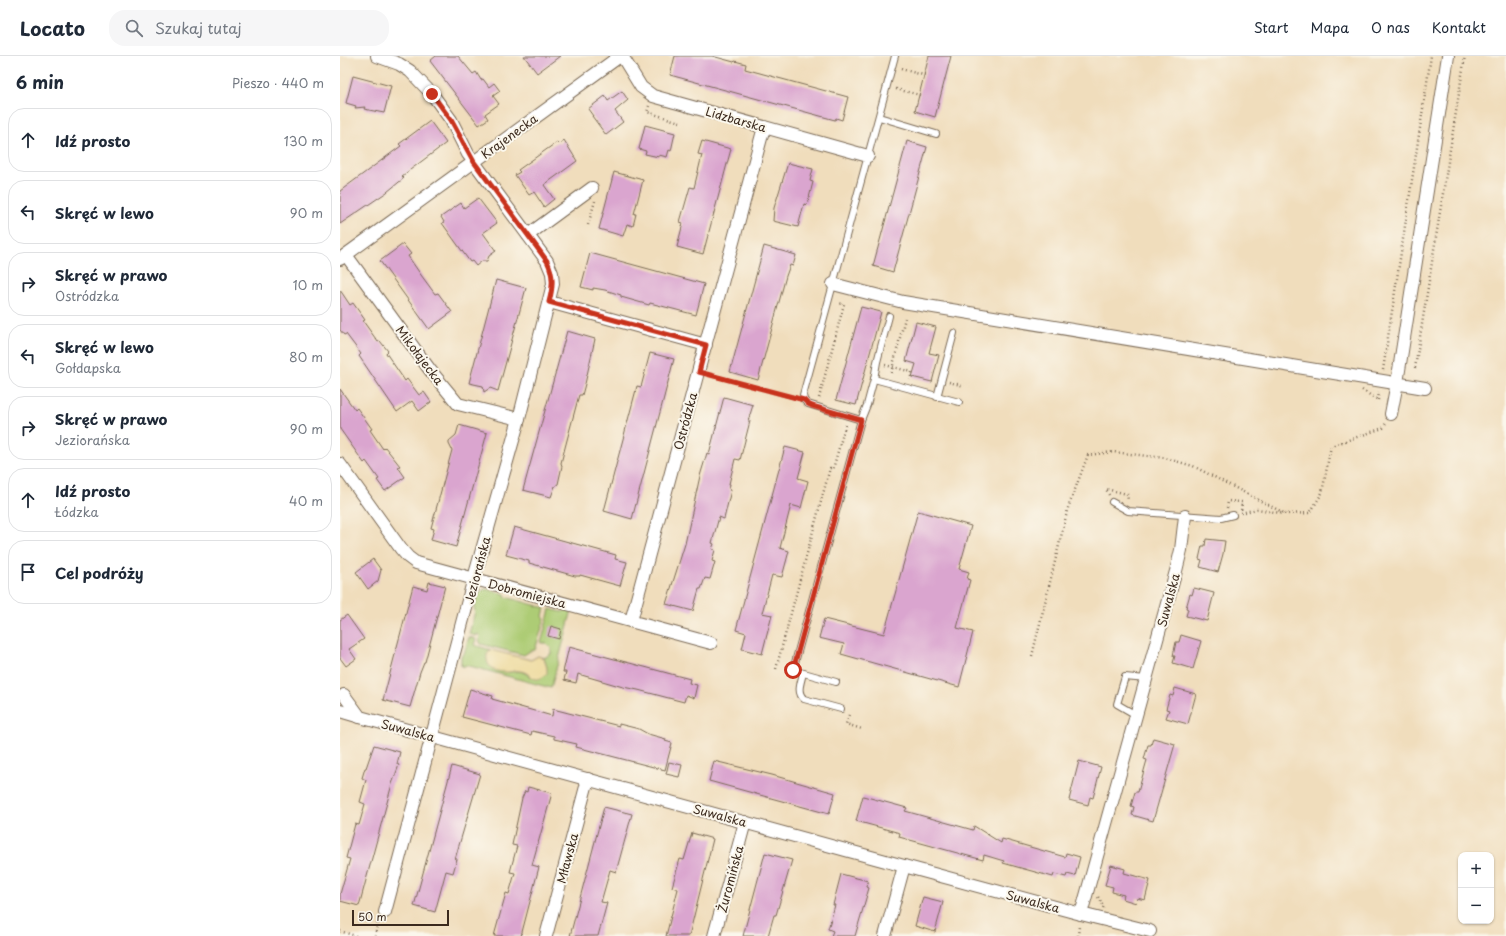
<!DOCTYPE html>
<html lang="pl">
<head>
<meta charset="utf-8">
<style>
	:root { --surface:#fff; --page:#f6f6f7; --text:#1f2937; --muted:#747a83; --line:#e0e1e3 }
	body { margin:0; font-family:"Playpen Sans",sans-serif; background:var(--page); color:var(--text) }
	.controls { position:absolute; right:12px; bottom:12px; display:grid; overflow:hidden; border-radius:8px; box-shadow:0 1px 3px #0004 }
	.controls button { width:36px; height:36px; display:grid; place-items:center; padding:0; border:0; border-bottom:1px solid var(--line); background:var(--surface); color:var(--text); font:20px sans-serif }
	.scale { position:absolute; left:12px; bottom:10px; width:97px; box-sizing:border-box; padding-left:4px; border:2px solid #3b2a1e; border-top:0; font-size:11px; line-height:14px; white-space:nowrap; color:#3b2a1e; -webkit-text-stroke:3px #fbf7ec; paint-order:stroke }
	.stop { position:absolute; width:12px; height:12px; margin:-9px; border:3px solid #c8321e; border-radius:50%; background:#fff }
	.stop.end { background:#c8321e; border-color:#fff; box-shadow:0 1px 4px #0008 }
	.list { margin:0; padding:0; list-style:none }
	h2 { display:flex; justify-content:space-between; align-items:center; height:52px; margin:0; padding:0 16px; font-size:17px }
	h2 small { font-size:13px; font-weight:400; color:var(--muted) }
	.list li { display:grid; grid-template-columns:26px 1fr auto; gap:12px; align-items:center; box-sizing:border-box; height:64px; margin:0 8px 8px; padding:0 8px; border:1px solid var(--line); border-radius:16px }
	.list b { display:block; font-size:15px; white-space:nowrap }
	.list p { margin:0; font-size:13px; white-space:nowrap; color:var(--muted) }
	.list em { font-size:13px; font-style:normal; color:var(--muted) }
	.icon { flex:none; width:22px; height:22px; fill:none; stroke:currentColor; stroke-width:2; stroke-linecap:round; stroke-linejoin:round }
	.map { position:relative; flex:none; width:1166px; height:880px; overflow:hidden }
	header { display:flex; align-items:center; gap:24px; box-sizing:border-box; height:56px; padding:0 20px; background:var(--surface); border-bottom:1px solid var(--line) }
	header strong { font-size:19px }
	nav { display:flex; gap:22px; margin-inline-start:auto; font-size:14px }
	.search { width:280px; height:36px; background:var(--page); display:flex; align-items:center; gap:10px; box-sizing:border-box; padding:0 14px; border-radius:16px; color:var(--muted); font-size:15px }
	main { display:flex }
	aside { flex:1; background:var(--surface) }
	.map>svg:first-child { display:block }
	.green { fill:#adcc74; stroke:#747b49 }
	.sand { fill:#eeda9e; stroke:#94825e }
	.building { fill:#daa5cf }
	.lines { fill:none; stroke-linecap:round; stroke-linejoin:round }
	.service-casing { stroke:#7a6955; stroke-width:8 }
	.minor-casing { stroke:#7a6955; stroke-width:14 }
	.path { stroke:#7a6955; stroke-width:2.5; stroke-dasharray:1 3; stroke-linecap:butt }
	.service { stroke:#fff; stroke-width:6 }
	.minor { stroke:#fff; stroke-width:12 }
	.route { stroke:#c8321e; stroke-width:5 }
	.labels { text-anchor:middle; dominant-baseline:central; stroke-width:4; stroke-linejoin:round; paint-order:stroke }
	.street-label { font-size:12px; fill:#3b2a1e; stroke:#fbf7ec }
</style>
</head>
<body>
<header>
<strong>Locato</strong>
<div class="search"><svg class="icon" aria-label="search" viewBox="0 0 24 24"><circle cx="10" cy="10" r="6"/><path d="M15 15l6 6"/></svg>Szukaj tutaj</div>
<nav><a>Start</a><a>Mapa</a><a>O nas</a><a>Kontakt</a></nav>
</header>
<main>
<aside>
<h2>6 min<small>Pieszo · 440 m</small></h2>
<ul class="list">
<li><svg class="icon" aria-label="ahead" viewBox="0 0 24 24"><path d="M12 20V5M6 11l6-6 6 6"/></svg><div><b>Idź prosto</b></div><em>130 m</em></li>
<li><svg class="icon" aria-label="left" viewBox="0 0 24 24"><path d="M17 20v-9H6M10 6l-5 5 5 5"/></svg><div><b>Skręć w lewo</b></div><em>90 m</em></li>
<li><svg class="icon" aria-label="right" viewBox="0 0 24 24"><path d="M7 20v-9h11M14 6l5 5-5 5"/></svg><div><b>Skręć w prawo</b><p>Ostródzka</p></div><em>10 m</em></li>
<li><svg class="icon" aria-label="left" viewBox="0 0 24 24"><path d="M17 20v-9H6M10 6l-5 5 5 5"/></svg><div><b>Skręć w lewo</b><p>Gołdapska</p></div><em>80 m</em></li>
<li><svg class="icon" aria-label="right" viewBox="0 0 24 24"><path d="M7 20v-9h11M14 6l5 5-5 5"/></svg><div><b>Skręć w prawo</b><p>Jeziorańska</p></div><em>90 m</em></li>
<li><svg class="icon" aria-label="ahead" viewBox="0 0 24 24"><path d="M12 20V5M6 11l6-6 6 6"/></svg><div><b>Idź prosto</b><p>Łódzka</p></div><em>40 m</em></li>
<li><svg class="icon" aria-label="arrive" viewBox="0 0 24 24"><path d="M6 21V4h12l-3 4 3 4H6"/></svg><div><b>Cel podróży</b></div></li>
</ul>
</aside>
<div class="map">
<svg width="1166" height="880" viewBox="0 0 1166 880">
	<rect width="100%" height="100%" fill="#fbf7ec"/>
	<filter id="ink" filterUnits="userSpaceOnUse"><feTurbulence type="fractalNoise" baseFrequency=".025" numOctaves="2"/><feDisplacementMap in="SourceGraphic" scale="8" xChannelSelector="R" yChannelSelector="G"/><feConvolveMatrix kernelMatrix="1 2 1 2 8 2 1 2 1" color-interpolation-filters="sRGB"/></filter>
	<filter id="wash" filterUnits="userSpaceOnUse"><feTurbulence type="fractalNoise" baseFrequency=".012" numOctaves="4" result="noise"/><feDisplacementMap in="SourceGraphic" scale="16" xChannelSelector="R" yChannelSelector="G"/><feGaussianBlur stdDeviation="0.9" result="paint"/><feColorMatrix in="noise" values="0 0 0 0 0 0 0 0 0 0 0 0 0 0 0 0 0 1.4 0 .05"/><feComposite in="paint" operator="in"/></filter>
	<g filter="url(#wash)">
		<rect width="100%" height="100%" fill="#f0ddbc"/>
		<g class="green">
			<path d="M146 533 165 538 166 541 205 552 203 560 205 562 195 594 190 595 184 599 141 588 139 584 140 579 137 578V580L129 578 135 555 134 552C136 544 136 535 146 533Z"/>
			<path d="M210 553 222 556 228 553 232 554 211 632 126 609 123 611 122 608 121 610V600L124 598 129 581 136 583 134 589 151 594 147 598 169 616C178 615 183 614 190 621L207 612 204 602 211 598V592L206 587H201Z"/>
		</g>
		<path class="sand" d="M151 594 191 604 198 600 204 602 207 612V618C192 631 192 615 179 615 176 614 173 616 170 616 157 617 145 613 147 598Z"/>
		<g id="blocks">
			<g class="building">
				<polygon points="96,0 118,0 133,18 136,16 141,24 143,23 149,31 154,27 160,35 153,40 159,48 145,58 148,63 139,69 90,5"/>
				<polygon points="184,0 220,0 197,17"/>
				<polygon points="335,0 372,0 394,6 395,5 406,8 405,13 508,41 502,64 496,62 495,64 330,19"/>
				<polygon points="589,0 611,0 595,61 575,55"/>
				<polygon points="13,20 51,30 44,57 24,53 25,51 15,52 16,50 6,47"/>
				<polygon points="282,35 288,44 275,55 283,66 266,79 252,60 253,60 248,53 265,40 268,45"/>
				<polygon points="90,65 106,87 62,120 64,122 47,136 0,168 0,135 61,90 59,88"/>
				<polygon points="305,69 335,77 331,95 329,94 327,101 319,99 319,101 305,98 306,95 299,93"/>
				<polygon points="224,84 237,105 204,129 214,143 204,151 194,136 189,139 175,119 180,116 178,114 217,86 219,88"/>
				<polygon points="362,85 391,93 363,198 337,191 343,167 340,166 350,131 354,132 362,99 358,98"/>
				<polygon points="567,85 587,91 553,216 533,210"/>
				<polygon points="448,107 473,113 470,125 473,126 470,138 467,149 464,148 458,171 433,165 434,152"/>
				<polygon points="274,116 303,124 294,158 296,158 293,170 287,168 283,180 259,173"/>
				<polygon points="138,142 157,167 143,177 156,195 149,200 147,205 142,205 136,210 132,205 130,206 102,167 104,166 101,161 121,147 124,152"/>
				<polygon points="63,188 71,198 68,200 81,219 95,238 98,237 112,256 89,273 40,205"/>
				<polygon points="424,190 456,199 453,210 450,209 446,220 418,324 390,316"/>
				<polygon points="250,197 364,228 356,259 310,247 309,249 281,241 281,239 265,234 253,232 253,234 241,231"/>
				<polygon points="156,224 186,232 158,335 150,332 144,336 143,330 129,327"/>
				<polygon points="0,234 10,249 13,247 25,264 23,265 38,286 40,285 48,295 46,297 65,325 67,323 79,339 84,336 91,346 79,355 72,345 57,356 19,300 21,298 6,278 4,279 0,274"/>
				<polygon points="521,251 541,256 516,349 496,344"/>
				<polygon points="576,266 596,271 589,297 599,299 592,326 572,321 576,308 566,305"/>
				<polygon points="227,275 255,283 245,328 242,339 239,339 227,384 221,407 222,410 218,428 215,430 211,441 183,434"/>
				<polygon points="310,297 334,303 292,463 264,455 297,330 301,331"/>
				<polygon points="0,333 15,354 17,352 32,373 30,374 43,393 45,391 60,410 58,411 65,421 45,435 37,424 39,423 26,405 24,407 0,373"/>
				<polygon points="384,341 413,349 408,365 410,365 400,404 395,403 389,428 390,428 389,433 391,434 384,463 379,461 372,487 374,488 372,493 375,494 372,505 375,506 370,523 365,522 361,533 359,533 353,555 326,548 345,488 360,420 367,397 369,398"/>
				<polygon points="119,369 147,377 116,491 91,484 94,473 91,472 112,394 109,388 109,385 116,379"/>
				<polygon points="445,391 465,396 458,422 468,425 461,452 451,449 440,492 449,495 442,521 432,519 422,557 432,559 422,598 402,593 406,577 396,574"/>
				<polygon points="578,455 631,470 619,513 629,516 627,523 630,524 617,572 633,576 619,631 501,598 504,588 479,582 484,563 544,578"/>
				<polygon points="174,471 276,499 275,503 287,506 280,530 240,519 240,520 235,520 189,507 189,505 166,499"/>
				<polygon points="866,483 885,485 883,498 878,516 860,511 862,504 859,503 862,490 865,490"/>
				<polygon points="33,503 41,514 38,525 28,533 16,516"/>
				<polygon points="89,526 105,530 85,606 84,606 80,616 70,651 43,644 73,530 87,534"/>
				<polygon points="854,532 874,537 867,565 846,560 848,553 846,552 850,538 852,539"/>
				<polygon points="7,559 24,583 9,593 16,603 6,610 0,602 0,564"/>
				<polygon points="211,570 221,573 219,583 208,580"/>
				<polygon points="841,579 861,585 853,613 833,607 835,600 833,600 836,586 839,586"/>
				<polygon points="229,591 350,623 349,627 357,629 354,642 346,639 344,646 298,634 283,631 238,618 236,627 224,624 226,616 223,616"/>
				<polygon points="835,632 856,638 848,668 826,662 829,654 826,653 830,639 833,640"/>
				<polygon points="130,633 153,640 152,643 212,660 213,653 279,670 279,668 299,673 308,678 326,683 325,685 332,687 325,714 236,691 237,688 214,683 214,680 192,675 191,679 122,661"/>
				<polygon points="813,682 835,688 813,765 792,759 794,751 791,750 795,736 798,736 807,704 804,703 808,689 811,689"/>
				<polygon points="34,689 60,696 57,708 59,709 52,728 19,850 0,845 0,838 10,803 6,802 15,768 19,769 25,748 20,746 26,724 22,722 25,712 26,712"/>
				<polygon points="374,705 432,719 495,737 489,758 369,725"/>
				<polygon points="739,705 761,711 753,742 750,741 748,749 729,744"/>
				<polygon points="329,706 342,709 339,721 326,718"/>
				<polygon points="112,710 140,718 115,803 117,803 113,817 106,815 95,856 74,850"/>
				<polygon points="188,731 212,737 192,809 199,811 181,880 154,880 166,837 169,838 175,817 170,816 177,790 172,789 182,742 185,735 187,736"/>
				<polygon points="523,740 567,752 565,755 633,774 634,770 661,787 662,783 725,801 726,797 740,801 735,820 727,818 726,821 714,818 713,821 663,807 664,805 644,799 643,804 559,781 560,777 516,765"/>
				<polygon points="264,751 292,758 276,816 270,814 261,846 267,847 258,880 230,880"/>
				<polygon points="352,777 373,783 349,880 326,880 338,833 332,831 340,803 344,804"/>
				<polygon points="425,797 452,804 436,859 434,859 428,880 403,880"/>
				<polygon points="771,809 785,813 784,817 810,824 805,844 797,842 796,847 783,843 784,839 772,836 773,831 765,829"/>
				<polygon points="501,818 528,825 527,831 529,832 515,880 491,880 493,875 488,873 495,849 493,849"/>
				<polygon points="583,841 603,846 595,876 575,870"/>
			</g>
		</g>
	</g>
	<g filter="url(#ink)">
		<use href="#blocks" fill-opacity="0" stroke="#7a6955" stroke-width="1"/>
		<g class="lines">
			<defs>
				<g id="service">
					<polyline points="539,61 596,78"/>
					<polyline points="534,323 619,346"/>
					<polyline points="597,341 614,277"/>
					<polyline points="521,364 527,349 534,323 537,306 549,260"/>
					<polyline points="772,446 788,455 881,462 893,459"/>
					<path d="M463 617C461 627 456 636 464 643L501 653"/>
					<polyline points="496,626 453,614 521,364 468,348 464,344 463,339 555,0"/>
					<polyline points="796,659 777,648 785,621 806,623"/>
				</g>
				<g id="minor">
					<polyline points="37,0 59,8 70,15 92,38 111,64 128,98 207,205 212,217 213,228 179,363 134,522 45,856"/>
					<polyline points="282,0 301,31 313,40 528,100"/>
					<polyline points="188,179 252,132"/>
					<polyline points="6,199 90,314 118,348 179,363"/>
					<polyline points="0,203 280,0"/>
					<polyline points="493,228 563,246 1085,332"/>
					<polyline points="209,246 366,289"/>
					<polyline points="1051,358 1057,327 1108,0"/>
					<polyline points="0,408 61,493 68,501 76,507 371,587"/>
					<polyline points="291,565 424,71"/>
					<polyline points="4,639 20,661 564,810 741,858 810,875"/>
					<polyline points="0,655 20,661"/>
					<polyline points="741,858 836,515 841,494 845,460"/>
					<polyline points="206,880 248,723"/>
					<polyline points="374,880 405,766"/>
					<polyline points="545,880 564,810"/>
				</g>
			</defs>
			<use href="#service" class="service-casing"/>
			<use href="#minor" class="minor-casing"/>
			<g class="path">
				<polyline points="561,13 583,19 586,18"/>
				<polyline points="556,33 580,39"/>
				<polyline points="309,50 307,56 340,66"/>
				<polyline points="248,169 255,145"/>
				<polyline points="545,309 572,316 570,324"/>
				<polyline points="1075,312 1125,0"/>
				<polyline points="1043,314 1091,0"/>
				<polyline points="551,317 565,262"/>
				<polyline points="368,318 454,342"/>
				<polyline points="609,326 624,330"/>
				<polyline points="1022,334 1038,344"/>
				<polyline points="479,342 504,248 498,247"/>
				<polyline points="1038,344 1039,336"/>
				<polyline points="769,439 766,433 787,438 788,444"/>
				<polyline points="887,452 888,445 902,446 901,455"/>
				<polyline points="901,457 917,453 946,458 970,457 982,437 991,390 1043,372 1046,367"/>
				<polyline points="692,600 728,452 748,399 773,396 825,402 853,410 946,458"/>
				<polyline points="436,613 490,412 493,413 506,367"/>
				<polyline points="509,659 506,668 522,673"/>
				<polyline points="758,841 764,850 763,852"/>
				<polyline points="0,875 16,880"/>
				<polyline points="35,880 38,865"/>
				<polyline points="738,880 739,870"/>
			</g>
			<use href="#service" class="service"/>
			<use href="#minor" class="minor"/>
		</g>
	</g>
	<g class="lines" filter="url(#ink)">
		<path class="route" d="M92 38 111 64 134 106 207 205C214 219 213 231 209 246L366 289 359 316 464 344 468 348 472 350 521 364 453 614"/>
	</g>
	<g class="labels">
		<g class="street-label">
			<text transform="translate(396 63) rotate(16)">Lidzbarska</text>
			<text transform="translate(169 80) rotate(-36)">Krajenecka</text>
			<text transform="translate(80 299) rotate(53)">Mikołajecka</text>
			<text transform="translate(345 365) rotate(-75)">Ostródzka</text>
			<text transform="translate(137 514) rotate(-75)">Jeziorańska</text>
			<text transform="translate(187 537) rotate(15)">Dobromiejska</text>
			<text transform="translate(828 544) rotate(-75)">Suwalska</text>
			<text transform="translate(68 674) rotate(15)">Suwalska</text>
			<text transform="translate(380 759) rotate(15)">Suwalska</text>
			<text transform="translate(227 802) rotate(-75)">Mławska</text>
			<text transform="translate(390 823) rotate(-75)">Żuromińska</text>
			<text transform="translate(693 845) rotate(15)">Suwalska</text>
		</g>
	</g>
</svg>
<div class="controls">
<button>+</button>
<button>−</button>
</div>
<div class="scale">50 m</div>
<div class="stop" style="left:453px;top:614px"></div>
<div class="stop end" style="left:92px;top:38px"></div>
</div>
</main>
</body>
</html>
